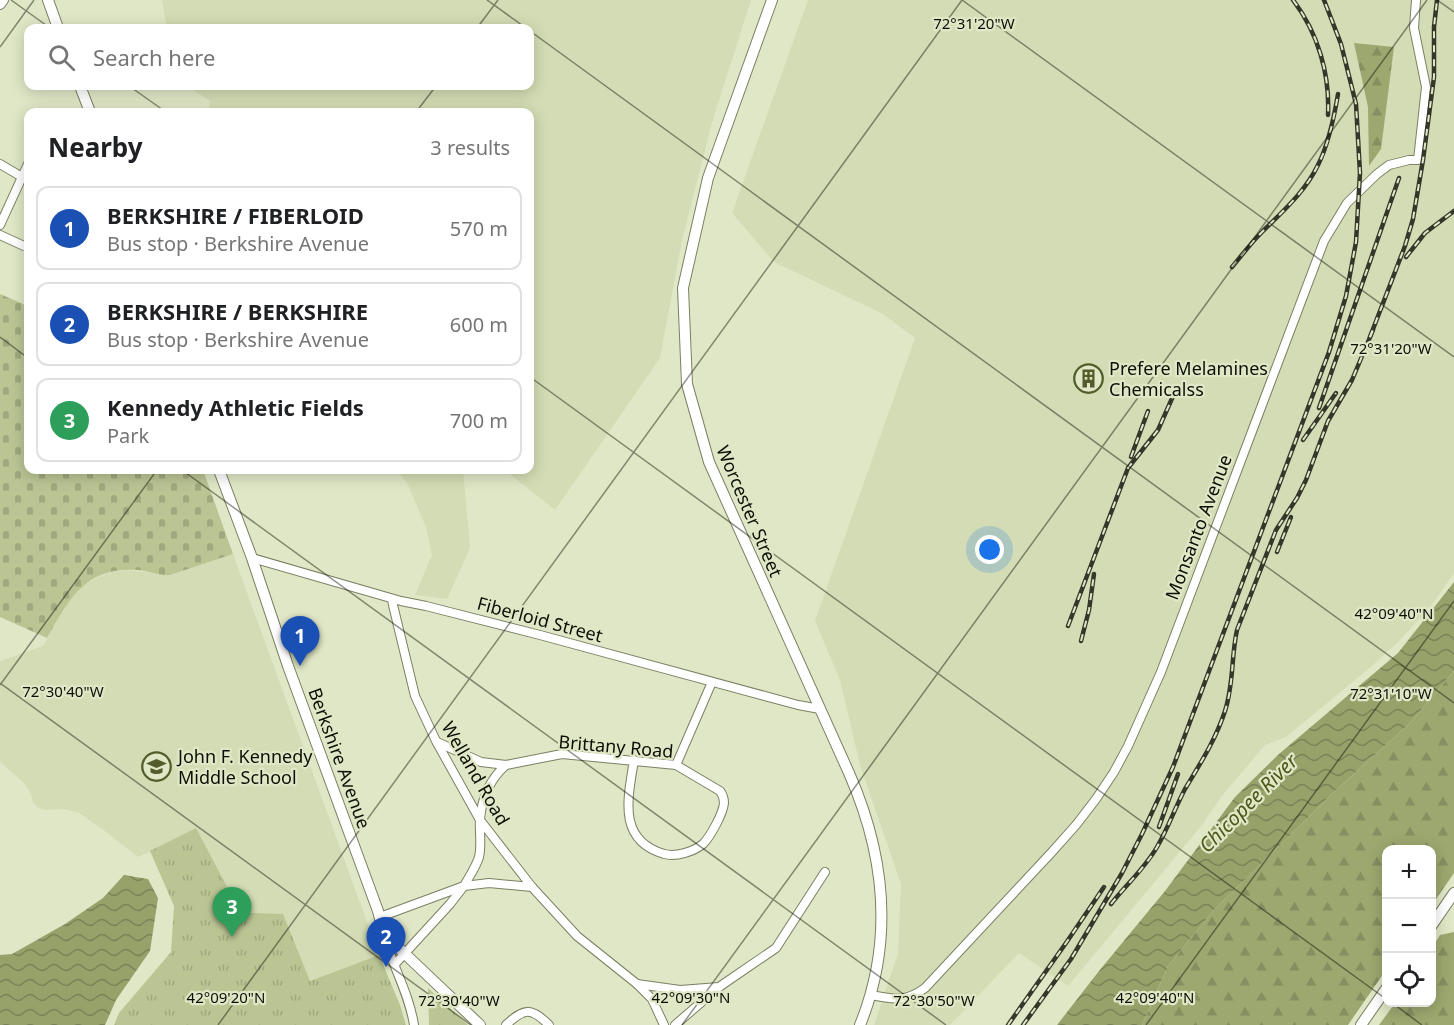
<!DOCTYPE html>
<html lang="en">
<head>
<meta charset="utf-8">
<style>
	:root { --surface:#fff; --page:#f2f2f2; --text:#202124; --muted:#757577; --line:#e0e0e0; --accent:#111827 }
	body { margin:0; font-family:"Noto Sans",sans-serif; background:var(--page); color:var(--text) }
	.controls { position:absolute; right:18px; bottom:18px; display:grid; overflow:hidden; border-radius:12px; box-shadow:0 3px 15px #0003 }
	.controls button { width:54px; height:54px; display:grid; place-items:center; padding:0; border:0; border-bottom:2px solid var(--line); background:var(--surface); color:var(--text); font:30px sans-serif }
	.you { position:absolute; left:990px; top:550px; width:21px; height:21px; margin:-15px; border:4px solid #fff; border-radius:50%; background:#1a73e8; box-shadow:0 0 0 9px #1a73e833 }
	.badge { display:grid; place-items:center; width:39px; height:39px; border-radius:50%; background:var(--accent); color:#fff; font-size:20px; font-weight:700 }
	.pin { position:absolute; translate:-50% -50px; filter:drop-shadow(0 2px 3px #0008) }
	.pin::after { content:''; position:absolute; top:32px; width:21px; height:18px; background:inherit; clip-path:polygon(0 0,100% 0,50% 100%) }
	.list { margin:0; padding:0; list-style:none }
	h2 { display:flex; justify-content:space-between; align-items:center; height:78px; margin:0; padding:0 24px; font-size:26px }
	h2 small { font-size:20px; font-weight:400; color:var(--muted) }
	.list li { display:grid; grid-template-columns:39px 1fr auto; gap:18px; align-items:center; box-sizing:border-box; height:84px; margin:0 12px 12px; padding:0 12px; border:2px solid var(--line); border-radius:12px }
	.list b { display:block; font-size:22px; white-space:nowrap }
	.list p { margin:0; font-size:20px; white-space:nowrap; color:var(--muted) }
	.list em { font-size:20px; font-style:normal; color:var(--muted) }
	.icon { flex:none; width:33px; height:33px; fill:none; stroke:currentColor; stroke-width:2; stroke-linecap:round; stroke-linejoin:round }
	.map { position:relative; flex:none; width:1454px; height:1025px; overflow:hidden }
	.search { position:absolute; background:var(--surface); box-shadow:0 3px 15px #0003; left:24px; top:24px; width:510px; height:66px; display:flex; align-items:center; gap:15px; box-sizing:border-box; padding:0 21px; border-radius:12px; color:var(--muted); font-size:22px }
	.panel { position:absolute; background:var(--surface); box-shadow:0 3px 15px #0003; left:24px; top:108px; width:510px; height:366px; border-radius:12px }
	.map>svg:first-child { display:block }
	.built { fill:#d3dcb4 }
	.forest { fill:url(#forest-firs) }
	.cemetery { fill:url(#cemetery-stones) }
	.park { fill:url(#park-tufts) }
	.water { fill:url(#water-waves) }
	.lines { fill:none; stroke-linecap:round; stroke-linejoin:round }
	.minor-casing { stroke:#7a8063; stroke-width:10 }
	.major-casing { stroke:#7a8063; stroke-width:12 }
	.minor { stroke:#fff; stroke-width:8 }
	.major { stroke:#fff; stroke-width:10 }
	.rail-casing { stroke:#343729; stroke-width:4.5 }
	.rail { stroke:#e0e7c6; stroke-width:2; stroke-dasharray:7; stroke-linecap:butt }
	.ticks { fill:none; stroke:#0d0f05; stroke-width:1.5; stroke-opacity:0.45 }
	.labels { text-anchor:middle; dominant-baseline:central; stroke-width:4.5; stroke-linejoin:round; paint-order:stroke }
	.poi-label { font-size:18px; fill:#0d0f05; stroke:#e0e7c6; text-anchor:start }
	.street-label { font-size:18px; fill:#0d0f05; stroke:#e0e7c6 }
	.water-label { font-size:20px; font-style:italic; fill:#4d5718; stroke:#e0e7c6 }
	.ticks-label { font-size:15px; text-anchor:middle; fill:#0d0f05; stroke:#e0e7c6; stroke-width:4.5; stroke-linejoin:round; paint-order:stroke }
</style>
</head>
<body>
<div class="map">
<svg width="1454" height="1025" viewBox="0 0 1454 1025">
	<defs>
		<pattern id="forest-firs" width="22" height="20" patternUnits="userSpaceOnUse" patternTransform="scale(1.5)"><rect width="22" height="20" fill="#9da870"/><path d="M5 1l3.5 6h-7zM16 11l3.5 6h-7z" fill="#868f60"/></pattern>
		<pattern id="cemetery-stones" width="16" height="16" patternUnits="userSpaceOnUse" patternTransform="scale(1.5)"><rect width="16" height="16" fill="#bbc594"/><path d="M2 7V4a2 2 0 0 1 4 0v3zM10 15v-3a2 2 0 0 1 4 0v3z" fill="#a0a87e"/></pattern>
		<pattern id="park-tufts" width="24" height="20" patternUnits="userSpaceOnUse" patternTransform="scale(1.5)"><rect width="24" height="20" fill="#bbc594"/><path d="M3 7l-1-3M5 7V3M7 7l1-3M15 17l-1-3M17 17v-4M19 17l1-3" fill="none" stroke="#a0a87e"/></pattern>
		<pattern id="water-waves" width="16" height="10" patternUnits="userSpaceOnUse" patternTransform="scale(1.5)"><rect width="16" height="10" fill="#97a26b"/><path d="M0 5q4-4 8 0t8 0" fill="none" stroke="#7a8256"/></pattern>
	</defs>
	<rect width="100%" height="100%" fill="#e0e7c6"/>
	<g class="built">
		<polygon points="162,0 751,0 713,119 682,240 660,358 555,510 505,470 530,470 530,112 209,112 210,101 187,86 530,86 530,28 167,28"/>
		<polygon points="808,0 1454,0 1454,573 1431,606 1399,641 1372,666 1286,737 1265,745 1221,797 1202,825 1068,986 1019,953 950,1025 874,1025 898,953 901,884 860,765 840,680 815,621 915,338 883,314 774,262 732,213"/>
		<polygon points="396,470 463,470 470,548 447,599 415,595 432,555 426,527 407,483"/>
		<polygon points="233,554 379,955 310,981 251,913 233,898 196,829 138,857 105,831 79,813 65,809 45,810 37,807 33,802 30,792 23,782 0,762 0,661 43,646 67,602 80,588 96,578 112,572 127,570 170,575"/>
	</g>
	<g class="forest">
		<polygon points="1354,43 1394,47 1381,149 1369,166 1368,107"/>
		<polygon points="1454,671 1454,873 1432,905 1432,850 1386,850 1386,970 1348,1025 1142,1025 1168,966 1213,911 1333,793 1410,723"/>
		<polygon points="1454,932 1454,1025 1379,1025 1395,1003 1432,1002 1432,948 1440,935"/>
	</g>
	<path class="cemetery" d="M0 294 28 306V470H203L233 554 170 575C160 576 149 571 138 570 85 567 70 598 47 638L0 617Z"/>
	<g class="park">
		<polygon points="196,828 233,898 251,913 283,914 310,981 379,955 400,1005 406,1025 114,1025 119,1013 171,952 174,906 150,851"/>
		<polygon points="428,988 468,1025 429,1025"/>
	</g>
	<g class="water">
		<polygon points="1454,582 1454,671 1410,723 1333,793 1213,911 1168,966 1142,1025 1057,1025 1099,971 1165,891 1235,797 1279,754 1398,653"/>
		<polygon points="124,875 148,879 158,898 150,951 116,1000 105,1025 0,1025 0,955 12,954 65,924 103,898"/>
	</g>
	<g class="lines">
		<defs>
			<g id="minor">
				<polyline points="0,164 22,177"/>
				<polyline points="0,225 28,164"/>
				<polyline points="0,235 24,246"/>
				<polyline points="252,558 401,601 426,606 540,635 798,705 820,709"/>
				<polyline points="392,599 393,605 415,696 436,741 480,820 532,887 577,936 637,984 680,990 719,987"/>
				<path d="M437 742 481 762 506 765 562 754 676 765 720 791C723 795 724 798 724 803 723 814 710 837 703 844 693 852 676 857 664 854 617 840 628 798 634 760"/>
				<polyline points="676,765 712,682"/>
				<path d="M380 917 464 886C469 877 476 867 479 857 482 844 479 832 480 819 482 797 490 779 506 765"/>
				<path d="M384 935C392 965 409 993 414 1025"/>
				<polyline points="395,964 450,904 464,886 489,883 532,887"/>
				<polyline points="637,984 652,999 664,1025"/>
				<path d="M871 995C894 999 904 1003 925 988L1051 853 1076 825 1096 799 1114 772 1128 746 1161 672 1324 241 1347 203 1377 174 1389 165 1409 160H1418L1426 87 1414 28 1416 0"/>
				<path d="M506 1025C524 1008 531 1007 549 1025"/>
				<polyline points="675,1025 719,987 776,948 825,872"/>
			</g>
			<g id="major">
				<polyline points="48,0 58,28"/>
				<path d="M772 0 708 178 683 288 687 384 709 462 849 773C885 855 894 941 860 1025"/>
				<polyline points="0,4 3,0"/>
				<polyline points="80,86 90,112"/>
				<polyline points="219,470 252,558 288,666 378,911 384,934 480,1025"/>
				<polyline points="1432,925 1454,893"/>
				<polyline points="1361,1025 1386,989"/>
			</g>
		</defs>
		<use href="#minor" class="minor-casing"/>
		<use href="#major" class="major-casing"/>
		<use href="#minor" class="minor"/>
		<use href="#major" class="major"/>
		<defs>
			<g id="rail">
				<path d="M1293 0C1318 33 1330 74 1328 115"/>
				<polyline points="1406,257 1425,233 1454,211"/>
				<path d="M1232 267C1242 255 1251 243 1262 232 1283 211 1305 192 1318 165 1329 143 1334 118 1338 94"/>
				<polyline points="1370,337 1405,246 1413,219 1423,160 1434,77 1434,27 1437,0"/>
				<polyline points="1319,408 1399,178"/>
				<polyline points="1303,440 1336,393"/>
				<polyline points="1131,457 1148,411"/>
				<polyline points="1277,552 1291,517"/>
				<polyline points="1068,626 1128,468 1158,430 1174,394"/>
				<polyline points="1081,641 1089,610 1094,574"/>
				<polyline points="1159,827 1178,774"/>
				<path d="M1111 904C1126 885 1145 868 1157 847 1168 828 1175 808 1185 789 1200 764 1216 739 1225 711 1234 683 1231 657 1237 630L1276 530 1297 498 1306 480 1328 421 1352 380 1373 330"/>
				<polyline points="1008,1025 1066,943 1104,887"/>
				<polyline points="1023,1025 1071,959 1122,873 1142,834 1173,767 1329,352 1346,296 1356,242 1360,173 1356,104 1341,44 1324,0"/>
			</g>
		</defs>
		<use href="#rail" class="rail-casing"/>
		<use href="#rail" class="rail"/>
	</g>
	<path class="ticks" d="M11 0 50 28M487 0 526 28M962 0 1454 357M1437 0 1454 12M477 28 498 0M530 31 1454 703M0 47 34 0M129 86 166 112M416 112 436 86M0 337 28 358M530 377 1386 999M182 470 946 1025M0 683 471 1025M0 685 157 470M1391 1002 1422 1025M218 1025 962 0M682 1025 1427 0M1146 1025 1454 601"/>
	<defs>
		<symbol id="building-ring" viewBox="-11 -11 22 22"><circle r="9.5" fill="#e0e7c6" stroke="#545c2b" stroke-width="1.5"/><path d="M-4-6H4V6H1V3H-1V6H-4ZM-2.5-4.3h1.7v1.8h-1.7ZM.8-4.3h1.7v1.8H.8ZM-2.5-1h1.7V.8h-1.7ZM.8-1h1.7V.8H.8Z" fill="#545c2b"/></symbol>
		<symbol id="school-ring" viewBox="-11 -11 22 22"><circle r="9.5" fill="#e0e7c6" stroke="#545c2b" stroke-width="1.5"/><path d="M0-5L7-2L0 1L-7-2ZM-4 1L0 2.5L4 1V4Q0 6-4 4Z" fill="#545c2b"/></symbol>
	</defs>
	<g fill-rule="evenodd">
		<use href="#building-ring" x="1072" y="362" width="33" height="33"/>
		<use href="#school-ring" x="140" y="750" width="33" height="33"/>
	</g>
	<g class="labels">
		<g class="poi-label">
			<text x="1109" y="368">Prefere Melamines<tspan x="1109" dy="21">Chemicalss</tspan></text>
			<text x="178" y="756">John F. Kennedy<tspan x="178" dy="21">Middle School</tspan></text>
		</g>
		<g class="street-label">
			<text transform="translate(750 511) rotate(67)">Worcester Street</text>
			<text transform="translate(1198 527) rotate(-69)">Monsanto Avenue</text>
			<text transform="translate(540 619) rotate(15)">Fiberloid Street</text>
			<text transform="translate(616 746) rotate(5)">Brittany Road</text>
			<text transform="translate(340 758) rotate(70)">Berkshire Avenue</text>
			<text transform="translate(476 773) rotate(60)">Welland Road</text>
		</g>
		<g class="water-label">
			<text transform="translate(1248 803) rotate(-45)">Chicopee River</text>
		</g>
	</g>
	<g class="ticks-label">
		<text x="974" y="29">72°31'20"W</text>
		<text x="1391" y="354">72°31'20"W</text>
		<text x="1394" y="619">42°09'40"N</text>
		<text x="63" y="697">72°30'40"W</text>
		<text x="1391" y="699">72°31'10"W</text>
		<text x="226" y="1003">42°09'20"N</text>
		<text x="691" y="1003">42°09'30"N</text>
		<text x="1155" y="1003">42°09'40"N</text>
		<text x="459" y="1006">72°30'40"W</text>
		<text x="934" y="1006">72°30'50"W</text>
	</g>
</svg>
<div class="controls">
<button>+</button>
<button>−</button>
<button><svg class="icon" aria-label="locate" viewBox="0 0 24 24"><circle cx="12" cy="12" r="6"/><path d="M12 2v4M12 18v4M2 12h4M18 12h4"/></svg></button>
</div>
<div class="you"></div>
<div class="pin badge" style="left:300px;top:666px;background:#1a4fb4">1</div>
<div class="pin badge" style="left:386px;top:967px;background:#1a4fb4">2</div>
<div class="pin badge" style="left:232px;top:937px;background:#2e9e5b">3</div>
<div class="search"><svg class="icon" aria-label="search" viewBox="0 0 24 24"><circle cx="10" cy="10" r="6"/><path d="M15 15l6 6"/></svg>Search here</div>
<section class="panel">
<h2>Nearby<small>3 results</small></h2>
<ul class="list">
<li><span class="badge" style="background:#1a4fb4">1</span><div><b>BERKSHIRE / FIBERLOID</b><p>Bus stop · Berkshire Avenue</p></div><em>570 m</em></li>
<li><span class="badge" style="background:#1a4fb4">2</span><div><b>BERKSHIRE / BERKSHIRE</b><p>Bus stop · Berkshire Avenue</p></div><em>600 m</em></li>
<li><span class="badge" style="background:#2e9e5b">3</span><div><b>Kennedy Athletic Fields</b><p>Park</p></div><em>700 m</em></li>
</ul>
</section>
</div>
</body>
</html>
